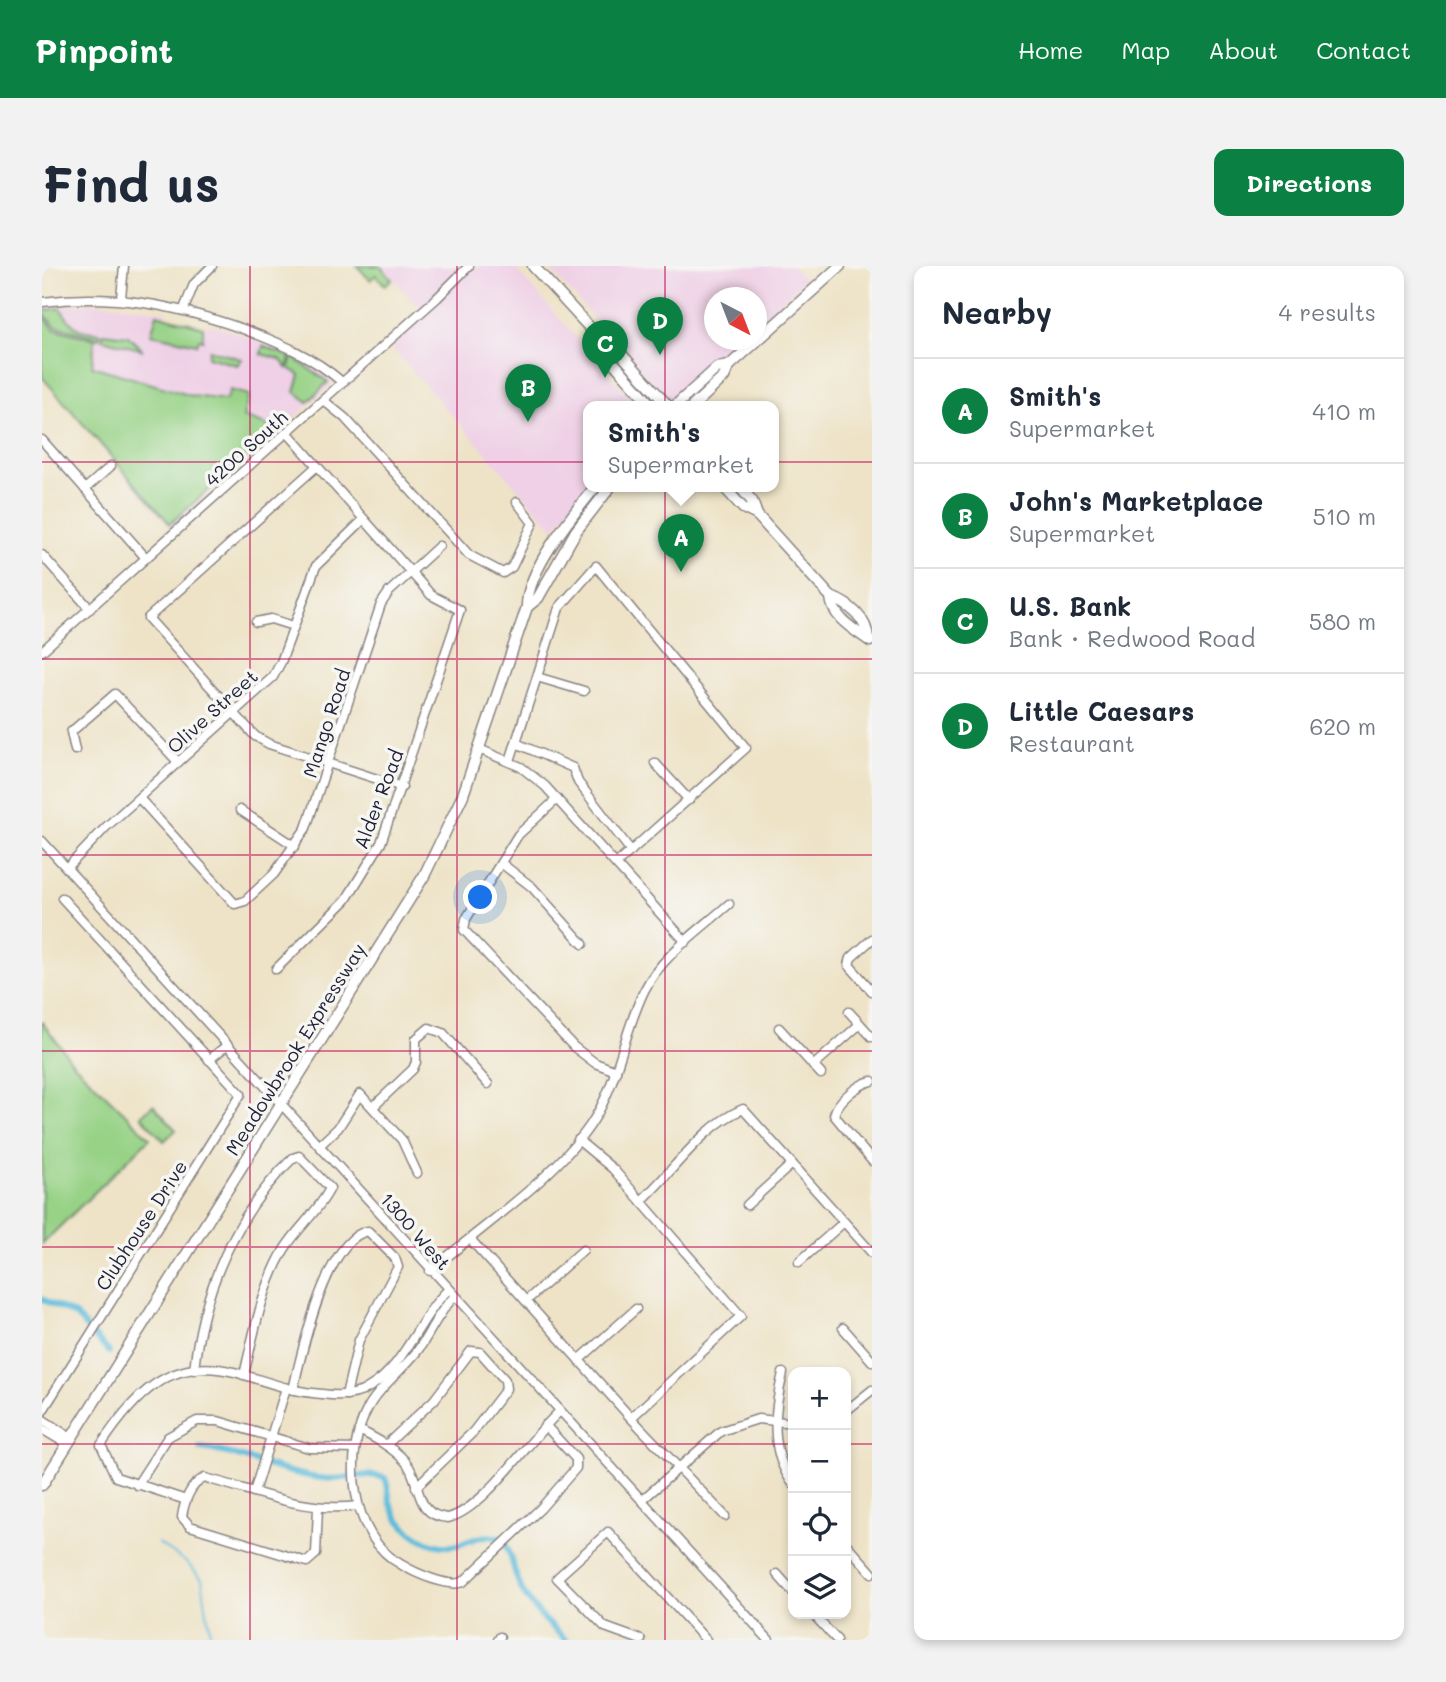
<!DOCTYPE html>
<html lang="en">
<head>
<meta charset="utf-8">
<style>
	:root { --surface:#fff; --page:#f2f2f3; --text:#1f2937; --muted:#747a83; --line:#e0e1e3; --accent:#0b8043 }
	body { margin:0; font-family:Mali,sans-serif; background:var(--page); color:var(--text) }
	.controls { position:absolute; right:21px; bottom:21px; display:grid; overflow:hidden; border-radius:14px; box-shadow:0 4px 10px #0003 }
	.controls button { width:63px; height:63px; display:grid; place-items:center; padding:0; border:0; border-bottom:2px solid var(--line); background:var(--surface); color:var(--text); font:35px sans-serif }
	.compass { position:absolute; left:662px; top:21px; width:63px; height:63px; border-radius:50%; background:var(--surface); box-shadow:0 4px 10px #0003; rotate:138deg }
	.you { position:absolute; left:439px; top:632px; width:24px; height:24px; margin:-18px; border:5px solid #fff; border-radius:50%; background:#1a73e8; box-shadow:0 0 0 10px #1a73e833 }
	.badge { display:grid; place-items:center; width:46px; height:46px; border-radius:50%; background:var(--accent); color:#fff; font-size:23px; font-weight:700 }
	.pin { position:absolute; translate:-50% -58px; filter:drop-shadow(0 2px 4px #0008) }
	.pin::after { content:''; position:absolute; top:37px; width:24px; height:21px; background:inherit; clip-path:polygon(0 0,100% 0,50% 100%) }
	.popup { position:absolute; left:541px; top:135px; width:196px; height:91px; box-sizing:border-box; display:grid; place-content:center; border-radius:14px; background:var(--surface); filter:drop-shadow(0 2px 5px #0005); font-size:23px; white-space:nowrap; color:var(--muted) }
	.popup b { font-size:26px; color:var(--text) }
	.popup::after { content:''; position:absolute; left:50%; top:100%; margin-left:-14px; border:14px solid transparent; border-top-color:var(--surface) }
	.list { margin:0; padding:0; list-style:none }
	h2 { display:flex; justify-content:space-between; align-items:center; height:91px; margin:0; padding:0 28px; font-size:30px }
	h2 small { font-size:23px; font-weight:400; color:var(--muted) }
	.list li { display:grid; grid-template-columns:46px 1fr auto; gap:21px; align-items:center; box-sizing:border-box; height:105px; padding:0 28px; border-top:2px solid var(--line) }
	.list b { display:block; font-size:26px; white-space:nowrap }
	.list p { margin:0; font-size:23px; white-space:nowrap; color:var(--muted) }
	.list em { font-size:23px; font-style:normal; color:var(--muted) }
	.icon { flex:none; width:38px; height:38px; fill:none; stroke:currentColor; stroke-width:2; stroke-linecap:round; stroke-linejoin:round }
	.map { position:relative; flex:none; width:830px; height:1374px; overflow:hidden; border-radius:14px }
	header { display:flex; align-items:center; gap:42px; box-sizing:border-box; height:98px; padding:0 35px; background:var(--accent); color:#fff }
	header strong { font-size:33px }
	nav { display:flex; gap:38px; margin-inline-start:auto; font-size:24px }
	.intro { display:flex; align-items:center; justify-content:space-between; box-sizing:border-box; height:168px; padding:0 42px }
	h1 { margin:0; font-size:49px }
	.button { padding:18px 32px; border-radius:14px; background:var(--accent); color:#fff; font-size:24px; font-weight:700 }
	main { display:flex; gap:42px; padding:0 42px }
	aside { flex:1; background:var(--surface); border-radius:14px; box-shadow:0 4px 10px #0003 }
	.map>svg:first-child { display:block }
	.built { fill:#efd0e6 }
	.green { fill:#97d286; stroke:#5c7a60; stroke-width:2 }
	.lines { fill:none; stroke-linecap:round; stroke-linejoin:round }
	.stream { stroke:#5cbbda; stroke-width:2 }
	.canal { stroke:#5cbbda; stroke-width:6 }
	.minor-casing { stroke:#888281; stroke-width:11 }
	.major-casing { stroke:#888281; stroke-width:13 }
	.minor { stroke:#fff; stroke-width:8 }
	.major { stroke:#fff; stroke-width:10 }
	.grid { fill:none; stroke:#c2185b; stroke-width:2; stroke-opacity:0.55 }
	.labels { text-anchor:middle; dominant-baseline:central; stroke-width:7; stroke-linejoin:round; paint-order:stroke }
	.street-label { font-size:19px; fill:#22223b; stroke:#f6f6f2 }
</style>
</head>
<body>
<header>
<strong>Pinpoint</strong>
<nav><a>Home</a><a>Map</a><a>About</a><a>Contact</a></nav>
</header>
<div class="intro"><h1>Find us</h1><a class="button">Directions</a></div>
<main>
<div class="map">
<svg width="830" height="1374" viewBox="0 0 830 1374">
	<rect width="100%" height="100%" fill="#f6f6f2"/>
	<filter id="ink" filterUnits="userSpaceOnUse"><feTurbulence type="fractalNoise" baseFrequency=".0143" numOctaves="2"/><feDisplacementMap in="SourceGraphic" scale="14" xChannelSelector="R" yChannelSelector="G"/><feConvolveMatrix kernelMatrix="1 2 1 2 8 2 1 2 1" color-interpolation-filters="sRGB"/></filter>
	<filter id="wash" filterUnits="userSpaceOnUse"><feTurbulence type="fractalNoise" baseFrequency=".00686" numOctaves="4" result="noise"/><feDisplacementMap in="SourceGraphic" scale="28" xChannelSelector="R" yChannelSelector="G"/><feGaussianBlur stdDeviation="1.57" result="paint"/><feColorMatrix in="noise" values="0 0 0 0 0 0 0 0 0 0 0 0 0 0 0 0 0 1.4 0 .05"/><feComposite in="paint" operator="in"/></filter>
	<g filter="url(#wash)">
		<rect width="100%" height="100%" fill="#eee3c7"/>
		<g class="built">
			<polygon points="340,0 471,0 595,140 546,140 546,217 512,263 349,81 384,49"/>
			<polygon points="505,0 750,0 763,14 715,57 715,32 673,32 673,74 696,74 626,135"/>
			<polygon points="57,37 123,45 126,50 161,60 172,59 249,87 279,106 288,114 289,119 149,242 130,263 0,112 0,41"/>
		</g>
		<g class="green">
			<polygon points="315,0 338,0 350,13 343,19 334,9 328,14"/>
			<path d="M18 42C33 62 31 64 58 67L57 72 13 60 0 45Z"/>
			<polygon points="0,48 12,63 53,73 50,100 150,130 184,134 188,124 207,129 201,151 235,163 128,258 0,111"/>
			<polygon points="115,48 161,61 161,74 157,73 155,78 109,68"/>
			<polygon points="61,67 86,70 101,84 60,73"/>
			<polygon points="221,80 248,91 245,102 238,93 219,88"/>
			<polygon points="167,84 200,93 195,99 166,91"/>
			<polygon points="250,91 286,116 266,136 253,126 258,109 247,102"/>
			<polygon points="0,756 31,797 108,872 0,978"/>
			<polygon points="111,839 134,864 122,875 99,850"/>
		</g>
		<g class="lines">
			<polyline class="stream" points="116,1277 145,1297 160,1313 169,1374"/>
			<g class="canal">
				<polyline points="0,1033 33,1049 67,1086"/>
				<path d="M158 1182C203 1187 244 1211 290 1213 308 1213 325 1205 343 1212 347 1221 346 1230 349 1238 358 1265 391 1287 419 1278 435 1272 443 1267 461 1273 471 1289 471 1308 480 1324 491 1344 508 1359 524 1374"/>
			</g>
		</g>
	</g>
	<g filter="url(#ink)">
		<g class="lines">
			<defs>
				<g id="minor">
					<polyline points="79,32 82,0"/>
					<path d="M0 36C72 27 133 39 201 63 238 77 270 90 300 116"/>
					<polyline points="142,43 152,18 170,0"/>
					<polyline points="281,134 303,152 427,289 461,307 470,301 491,257 475,236"/>
					<polyline points="0,174 104,292"/>
					<polyline points="275,200 106,352 213,470 227,478 360,521"/>
					<polyline points="43,223 69,200"/>
					<polyline points="0,289 48,343"/>
					<polyline points="214,356 229,353 251,360"/>
					<polyline points="0,385 395,32 427,0"/>
					<polyline points="495,411 542,425"/>
					<polyline points="474,477 531,502 536,516 589,585"/>
					<polyline points="437,483 479,501 503,520 644,676"/>
					<polyline points="33,484 29,466 73,428 136,496"/>
					<polyline points="468,495 517,342 554,300 704,482 574,598"/>
					<polyline points="613,497 647,534"/>
					<polyline points="97,532 193,638 203,635 232,608 264,562 339,338 347,326 397,280"/>
					<polyline points="515,533 476,569 424,653 422,664 532,781 553,797 574,805"/>
					<polyline points="198,544 253,580"/>
					<polyline points="0,575 727,1374"/>
					<polyline points="459,597 490,621 541,678"/>
					<polyline points="25,602 64,561 231,411 239,396 274,300 322,253"/>
					<polyline points="830,673 809,692 807,699 830,725"/>
					<polyline points="234,703 304,634 339,577 418,344 389,329 245,166"/>
					<polyline points="807,746 830,771"/>
					<polyline points="737,762 779,808"/>
					<polyline points="167,794 184,780"/>
					<polyline points="771,800 818,758"/>
					<path d="M830 815C816 818 795 835 792 849L830 895"/>
					<polyline points="331,841 371,803 374,796 374,773 387,762 401,767 446,818"/>
					<polyline points="536,874 571,903 699,1050 589,1152"/>
					<polyline points="278,879 296,862 318,828 360,874 375,907"/>
					<path d="M599 935C631 906 660 860 701 843L830 987"/>
					<polyline points="705,939 750,898"/>
					<polyline points="429,974 589,1152 683,1250"/>
					<polyline points="757,996 802,956"/>
					<path d="M388 1005C439 961 512 913 549 858 576 818 581 768 602 725 619 690 658 664 687 638"/>
					<path d="M412 1031C396 1046 389 1066 376 1084 361 1104 339 1119 327 1140 300 1188 308 1271 360 1299 373 1307 407 1322 421 1316L499 1242 534 1202V1193L503 1159"/>
					<polyline points="484,1035 541,984"/>
					<polyline points="801,1062 830,1095"/>
					<polyline points="537,1094 594,1043"/>
					<path d="M152 1104C160 1026 194 946 251 892L257 890 288 922C278 944 255 962 242 984 220 1022 212 1067 202 1109"/>
					<path d="M741 1107C732 1145 727 1185 751 1218"/>
					<path d="M251 1124C259 1089 284 972 326 965L353 992 356 1001 317 1074 304 1129"/>
					<polyline points="804,1145 830,1124"/>
					<polyline points="0,1146 199,828 20,632"/>
					<polyline points="0,1153 29,1172"/>
					<polyline points="0,1163 25,1178"/>
					<path d="M317 1164C333 1172 350 1181 363 1195 381 1216 370 1249 406 1252 444 1242 487 1173 517 1146"/>
					<polyline points="344,1179 392,1134 429,1085 438,1086 463,1114 464,1123 431,1166 374,1221"/>
					<polyline points="95,1219 126,1171 155,1155 176,1155 267,1182 313,1183"/>
					<polyline points="212,1226 244,1122"/>
					<path d="M144 1234 74 1211 59 1179C91 1131 127 1089 192 1106 221 1114 249 1126 280 1128 295 1130 313 1131 326 1122 364 1100 376 1052 406 1024"/>
					<polyline points="600,1234 679,1165 716,1153 751,1157"/>
					<path d="M276 1242 274 1288 265 1296 148 1260 140 1251C142 1237 148 1217 163 1212 215 1225 261 1247 316 1240"/>
					<polyline points="804,1278 830,1307"/>
					<polyline points="735,1308 751,1326"/>
					<polyline points="771,1348 795,1374"/>
					<polyline points="456,1374 458,1371"/>
					<polyline points="599,1374 563,1361 515,1312 566,1266 664,1374"/>
				</g>
				<g id="major">
					<polyline points="491,0 560,75 564,88 610,140"/>
					<polyline points="560,75 573,81 626,140"/>
					<polyline points="633,140 675,102 687,100"/>
					<polyline points="651,140 682,111 687,100 798,0"/>
					<polyline points="681,220 701,242 715,249"/>
					<path d="M697 220 710 235 715 249 789 331C807 338 825 352 826 373"/>
					<path d="M789 331C790 352 813 364 828 375"/>
					<polyline points="485,341 496,332 534,265 569,220"/>
					<path d="M0 1219 382 610 421 529 485 341C484 305 531 248 554 220"/>
				</g>
			</defs>
			<use href="#minor" class="minor-casing"/>
			<use href="#major" class="major-casing"/>
			<use href="#minor" class="minor"/>
			<use href="#major" class="major"/>
		</g>
	</g>
	<path class="grid" d="M208 0V1374M415 0V1374M623 0V1374M0 196H830M0 393H830M0 589H830M0 785H830M0 981H830M0 1178H751M804 1178H830"/>
	<g class="labels">
		<g class="street-label">
			<text transform="translate(204 182) rotate(-42)">4200 South</text>
			<text transform="translate(170 445) rotate(-42)">Olive Street</text>
			<text transform="translate(284 457) rotate(-72)">Mango Road</text>
			<text transform="translate(336 533) rotate(-69)">Alder Road</text>
			<text transform="translate(253 783) rotate(-58)">Meadowbrook Expressway</text>
			<text transform="translate(99 959) rotate(-57)">Clubhouse Drive</text>
			<text transform="translate(374 965) rotate(49)">1300 West</text>
		</g>
	</g>
</svg>
<div class="controls">
<button>+</button>
<button>−</button>
<button><svg class="icon" aria-label="locate" viewBox="0 0 24 24"><circle cx="12" cy="12" r="6"/><path d="M12 2v4M12 18v4M2 12h4M18 12h4"/></svg></button>
<button><svg class="icon" aria-label="layers" viewBox="0 0 24 24"><path d="M12 4l9 5-9 5-9-5zM3 14l9 5 9-5"/></svg></button>
</div>
<svg class="compass" viewBox="-18 -18 36 36"><path d="M0-13l5 13h-10z" fill="#e53935"/><path d="M0 13l5-13h-10z" fill="#747a83"/></svg>
<div class="you"></div>
<div class="pin badge" style="left:639px;top:306px">A</div>
<div class="popup"><b>Smith's</b>Supermarket</div>
<div class="pin badge" style="left:486px;top:156px">B</div>
<div class="pin badge" style="left:563px;top:112px">C</div>
<div class="pin badge" style="left:618px;top:89px">D</div>
</div>
<aside>
<h2>Nearby<small>4 results</small></h2>
<ul class="list">
<li><span class="badge">A</span><div><b>Smith's</b><p>Supermarket</p></div><em>410 m</em></li>
<li><span class="badge">B</span><div><b>John's Marketplace</b><p>Supermarket</p></div><em>510 m</em></li>
<li><span class="badge">C</span><div><b>U.S. Bank</b><p>Bank · Redwood Road</p></div><em>580 m</em></li>
<li><span class="badge">D</span><div><b>Little Caesars</b><p>Restaurant</p></div><em>620 m</em></li>
</ul>
</aside>
</main>
</body>
</html>
